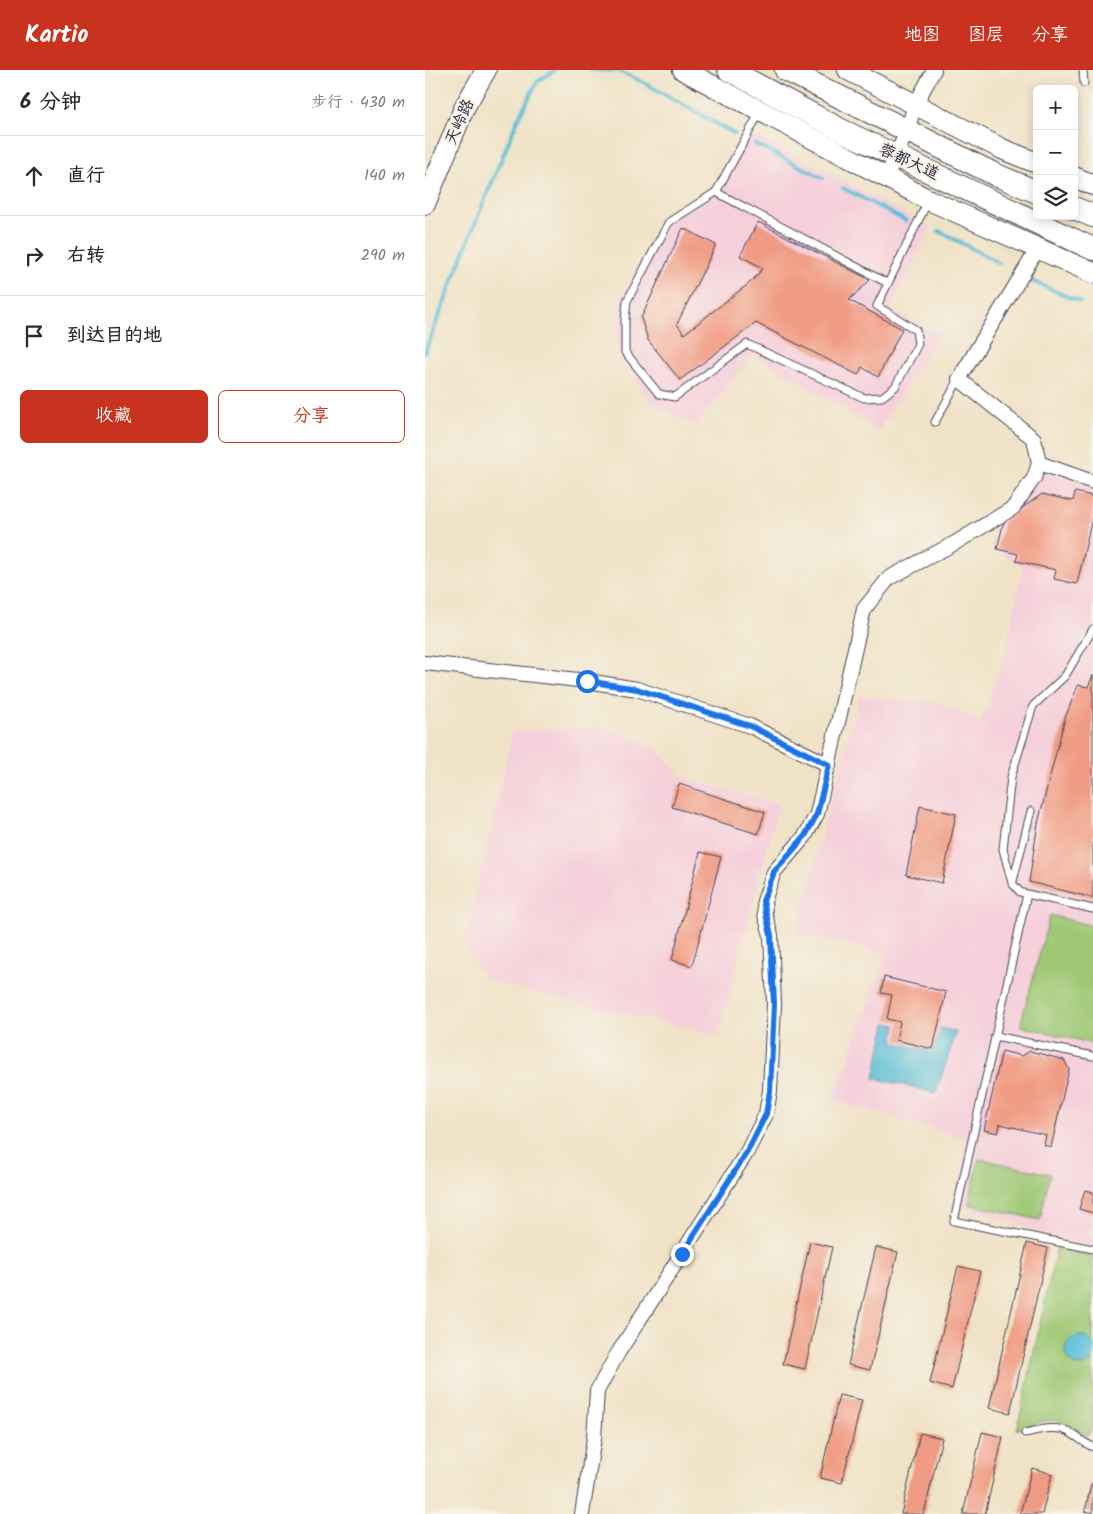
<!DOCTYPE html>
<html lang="zh">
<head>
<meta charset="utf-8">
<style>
	:root { --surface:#fff; --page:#f7f7f7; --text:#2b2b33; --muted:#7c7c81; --line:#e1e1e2; --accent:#c8321e }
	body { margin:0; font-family:Kalam,"LXGW WenKai TC",sans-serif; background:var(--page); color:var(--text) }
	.controls { position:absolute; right:15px; top:15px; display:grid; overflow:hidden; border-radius:8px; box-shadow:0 2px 12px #0003 }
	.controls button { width:45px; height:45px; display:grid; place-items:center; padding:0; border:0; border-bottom:1px solid var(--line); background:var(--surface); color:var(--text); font:25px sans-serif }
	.stop { position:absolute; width:15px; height:15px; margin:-11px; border:4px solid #1a73e8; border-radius:50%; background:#fff }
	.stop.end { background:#1a73e8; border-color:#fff; box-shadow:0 1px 5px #0008 }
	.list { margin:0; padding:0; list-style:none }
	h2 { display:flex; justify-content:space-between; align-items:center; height:65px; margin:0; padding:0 20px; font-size:21px }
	h2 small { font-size:16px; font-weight:400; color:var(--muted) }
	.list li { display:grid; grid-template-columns:32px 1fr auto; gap:15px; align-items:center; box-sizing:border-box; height:80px; padding:0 20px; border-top:1px solid var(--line) }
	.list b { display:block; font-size:19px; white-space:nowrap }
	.list em { font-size:16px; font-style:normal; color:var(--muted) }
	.actions { display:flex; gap:10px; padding:15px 20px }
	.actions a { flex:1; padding:11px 0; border:1px solid var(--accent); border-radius:8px; text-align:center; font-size:18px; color:var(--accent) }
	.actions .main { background:var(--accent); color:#fff }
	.icon { flex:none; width:28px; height:28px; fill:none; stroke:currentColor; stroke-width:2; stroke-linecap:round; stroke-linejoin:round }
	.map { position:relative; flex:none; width:668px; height:1444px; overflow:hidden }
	header { display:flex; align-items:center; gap:30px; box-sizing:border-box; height:70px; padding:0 25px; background:var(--accent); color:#fff }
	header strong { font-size:24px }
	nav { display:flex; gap:28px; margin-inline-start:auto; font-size:18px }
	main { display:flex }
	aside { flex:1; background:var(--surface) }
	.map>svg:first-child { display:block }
	.built { fill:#f5cfda }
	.green { fill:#9fc874; stroke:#607558 }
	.water { fill:#59bdd7; stroke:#3e7089 }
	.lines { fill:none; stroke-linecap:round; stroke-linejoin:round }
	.stream { stroke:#59bdd7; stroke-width:4 }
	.building { fill:#f09b83 }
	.lane-casing { stroke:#413f50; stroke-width:9 }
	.street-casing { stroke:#413f50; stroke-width:16 }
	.secondary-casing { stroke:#413f50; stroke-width:22 }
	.primary-casing { stroke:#413f50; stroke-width:24 }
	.lane { stroke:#fff; stroke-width:7 }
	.street { stroke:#fff; stroke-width:14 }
	.secondary { stroke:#fff; stroke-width:20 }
	.primary { stroke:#fff; stroke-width:22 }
	.route { stroke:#1a73e8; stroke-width:6 }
	.labels { text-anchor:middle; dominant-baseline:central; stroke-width:5; stroke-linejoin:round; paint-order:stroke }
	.street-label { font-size:16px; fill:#22223b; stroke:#f7f3e8 }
</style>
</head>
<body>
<header>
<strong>Kartio</strong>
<nav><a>地图</a><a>图层</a><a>分享</a></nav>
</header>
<main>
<aside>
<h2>6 分钟<small>步行 · 430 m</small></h2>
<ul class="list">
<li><svg class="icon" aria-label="ahead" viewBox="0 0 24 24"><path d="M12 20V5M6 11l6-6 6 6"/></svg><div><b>直行</b></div><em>140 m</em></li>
<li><svg class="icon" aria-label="right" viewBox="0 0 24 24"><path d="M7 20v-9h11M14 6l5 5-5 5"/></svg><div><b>右转</b></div><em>290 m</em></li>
<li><svg class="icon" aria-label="arrive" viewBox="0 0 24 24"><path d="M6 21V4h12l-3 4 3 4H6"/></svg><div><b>到达目的地</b></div></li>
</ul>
<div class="actions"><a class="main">收藏</a><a>分享</a></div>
</aside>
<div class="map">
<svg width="668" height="1444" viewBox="0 0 668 1444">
	<rect width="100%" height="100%" fill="#f7f3e8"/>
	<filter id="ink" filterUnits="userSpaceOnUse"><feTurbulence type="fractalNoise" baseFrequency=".02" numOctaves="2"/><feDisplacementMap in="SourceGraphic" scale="10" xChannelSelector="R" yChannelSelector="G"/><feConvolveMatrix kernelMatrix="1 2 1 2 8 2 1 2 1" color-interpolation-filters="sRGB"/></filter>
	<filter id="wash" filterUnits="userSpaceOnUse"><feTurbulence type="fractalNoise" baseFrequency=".0096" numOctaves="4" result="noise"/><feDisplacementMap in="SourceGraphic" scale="20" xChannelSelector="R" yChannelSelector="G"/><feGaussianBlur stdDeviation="1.12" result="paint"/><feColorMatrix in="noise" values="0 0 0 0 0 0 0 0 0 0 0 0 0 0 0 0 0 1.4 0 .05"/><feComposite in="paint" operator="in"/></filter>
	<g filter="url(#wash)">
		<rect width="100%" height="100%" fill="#f0e2c6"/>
		<g class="built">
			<polygon points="317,59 506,157 465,239 514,264 454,360 328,284 270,356 226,332 192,281 193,234 241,147 290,114"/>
			<polygon points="618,402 668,417 668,1180 529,1133 541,1068 408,1030 462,883 371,863 434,626 512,632 556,653 578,590 598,498 567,476 574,453"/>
			<polygon points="178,657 230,677 256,707 354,734 293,966 59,910 39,873 88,661"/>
		</g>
		<g class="green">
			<polygon points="625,845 668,856 668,974 595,956"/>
			<polygon points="554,1089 625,1104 615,1150 544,1134"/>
			<path d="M632 1176 668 1187V1357L662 1366C632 1345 625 1348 592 1360Z"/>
		</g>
		<g class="water">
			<polygon points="461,953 471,955 468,972 508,982 516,958 531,962 511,1023 449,1008"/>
			<circle cx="655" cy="1281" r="15"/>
		</g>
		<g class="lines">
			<g class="stream">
				<polyline points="166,0 193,1 216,11 310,64"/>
				<polyline points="330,74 398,108"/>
				<polyline points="418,118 481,151"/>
				<polyline points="514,161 574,193"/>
				<polyline points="607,211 655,232"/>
				<polyline points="0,282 47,161 93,49 112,12 130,0"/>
			</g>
		</g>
		<g id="blocks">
			<g class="building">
				<polygon points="333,152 445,210 424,230 477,259 453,307 437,297 433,305 331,253 255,310 223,270 216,248 258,158 291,175 252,254 259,264 327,211 338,198 315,186"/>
				<polygon points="650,422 668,426 668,444 652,514 629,509 631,500 591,491 593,484 572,479 579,451 617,424 648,431"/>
				<polygon points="668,605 668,828 604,812 613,753 640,648 653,615 663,617"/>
				<polygon points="254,714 340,742 333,764 247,737"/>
				<polygon points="495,736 531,744 517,813 481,805"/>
				<polygon points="275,782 296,787 267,896 247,890"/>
				<polygon points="459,907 521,922 508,979 471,970 475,952 462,949 467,925 456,923"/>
				<polygon points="577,981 597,986 605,981 639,990 644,999 626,1077 619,1075 621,1065 575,1054 573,1063 559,1060"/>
				<polygon points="660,1120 668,1122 668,1143 654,1139"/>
				<polygon points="385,1172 407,1177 380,1299 358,1294"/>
				<polygon points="602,1173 623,1178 585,1343 564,1338"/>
				<polygon points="451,1177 473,1182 445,1300 423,1295"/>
				<polygon points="533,1196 555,1201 527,1319 505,1313"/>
				<polygon points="414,1325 437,1330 417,1413 395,1408"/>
				<polygon points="557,1362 578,1367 560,1444 538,1444"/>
				<polygon points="495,1363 517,1368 499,1444 476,1444"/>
				<polygon points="607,1398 627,1404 617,1444 595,1444"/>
				<polygon points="666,1414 668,1414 668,1443 660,1441"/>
			</g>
		</g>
	</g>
	<g filter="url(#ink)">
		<use href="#blocks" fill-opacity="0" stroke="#413f50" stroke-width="1"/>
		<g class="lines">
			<defs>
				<g id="lane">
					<polyline points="658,0 659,13"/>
					<polyline points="335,42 291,122 244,152 202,231 200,250 200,282 234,324 250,327 322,274 439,328 457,327 470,317 493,274 491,260 452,236 503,131"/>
					<polyline points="291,122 462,213"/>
					<polyline points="510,352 534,309"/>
					<polyline points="668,559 640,606 608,636 586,707 578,779 587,813 595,822 602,824 529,1151 668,1179"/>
					<polyline points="588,811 606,741"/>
					<polyline points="602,824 668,839"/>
					<polyline points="570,966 668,986"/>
					<path d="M600 1363C614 1360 631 1355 644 1362 653 1367 659 1373 668 1377"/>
				</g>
				<g id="street">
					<polyline points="461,108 482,61 490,35 509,0"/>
					<polyline points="614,393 668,412"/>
					<polyline points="0,593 162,611 212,619 325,656 404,695"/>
					<polyline points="157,1444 169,1368 172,1321 193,1283 322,1082 341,1044 345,1021 349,934 346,865 340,845 339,831 349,802 380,766 392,744 439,539 464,508 530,473 588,438 609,408 614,393 609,369 534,309 612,180"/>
				</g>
				<g id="secondary">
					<polyline points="258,0 504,130 668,203"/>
					<polyline points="423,0 577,79 612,93"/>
					<polyline points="649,107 668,115"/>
					<polyline points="0,134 40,36 61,0"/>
				</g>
				<g id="primary">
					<polyline points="304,0 418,61 668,179"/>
					<polyline points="361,0 571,105 612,122"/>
					<polyline points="649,138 668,146"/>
				</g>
			</defs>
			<use href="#lane" class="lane-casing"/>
			<use href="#street" class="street-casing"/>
			<use href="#secondary" class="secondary-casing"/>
			<use href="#primary" class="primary-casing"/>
			<use href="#lane" class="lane"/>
			<use href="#street" class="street"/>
			<use href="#secondary" class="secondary"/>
			<use href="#primary" class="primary"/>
		</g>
	</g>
	<g class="lines" filter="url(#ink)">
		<polyline class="route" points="162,611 212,619 325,656 404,695 392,744 380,766 349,802 338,831 346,865 349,934 345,1021 341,1044 322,1082 257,1184"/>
	</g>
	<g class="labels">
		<g class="street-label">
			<text transform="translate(35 52) rotate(-66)">天岭路</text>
			<text transform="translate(484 92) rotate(25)">蓉都大道</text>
		</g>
	</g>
</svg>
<div class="controls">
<button>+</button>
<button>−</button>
<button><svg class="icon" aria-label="layers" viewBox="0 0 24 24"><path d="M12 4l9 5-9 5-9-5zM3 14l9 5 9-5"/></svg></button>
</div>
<div class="stop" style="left:162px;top:611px"></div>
<div class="stop end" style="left:257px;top:1184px"></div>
</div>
</main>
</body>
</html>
